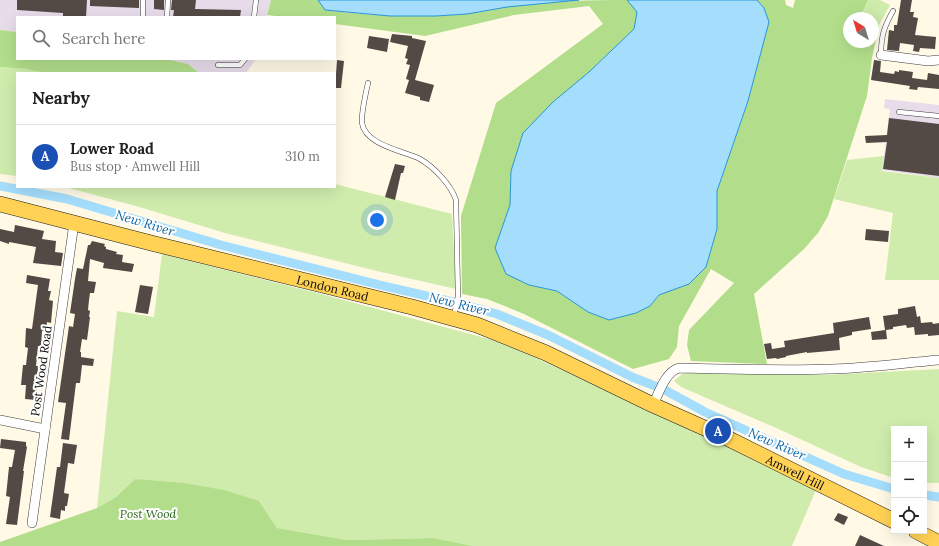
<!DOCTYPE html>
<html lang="en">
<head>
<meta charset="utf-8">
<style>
	:root { --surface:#fff; --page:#f2f2f2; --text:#222; --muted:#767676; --line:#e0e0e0; --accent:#0f766e }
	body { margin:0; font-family:Lora,serif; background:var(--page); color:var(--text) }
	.controls { position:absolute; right:12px; bottom:12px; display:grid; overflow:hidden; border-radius:0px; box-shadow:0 4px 16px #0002 }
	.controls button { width:36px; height:36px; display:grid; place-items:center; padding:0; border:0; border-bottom:1px solid var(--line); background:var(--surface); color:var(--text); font:20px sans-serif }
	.compass { position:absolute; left:843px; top:12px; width:36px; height:36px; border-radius:50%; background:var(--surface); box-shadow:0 4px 16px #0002; rotate:322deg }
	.you { position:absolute; left:377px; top:220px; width:14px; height:14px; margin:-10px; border:3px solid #fff; border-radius:50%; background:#1a73e8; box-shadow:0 0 0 6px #1a73e833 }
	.badge { display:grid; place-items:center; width:26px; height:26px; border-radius:50%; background:var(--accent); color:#fff; font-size:13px; font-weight:700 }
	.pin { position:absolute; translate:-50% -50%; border:2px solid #fff; box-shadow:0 1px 4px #0006 }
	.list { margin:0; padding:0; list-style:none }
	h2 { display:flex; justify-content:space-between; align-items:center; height:52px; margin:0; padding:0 16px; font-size:17px }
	h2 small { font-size:13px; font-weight:400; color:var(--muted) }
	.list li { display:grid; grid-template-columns:26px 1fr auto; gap:12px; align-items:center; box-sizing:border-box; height:64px; padding:0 16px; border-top:1px solid var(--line) }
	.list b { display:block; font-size:15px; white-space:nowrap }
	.list p { margin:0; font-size:13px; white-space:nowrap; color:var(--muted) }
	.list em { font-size:13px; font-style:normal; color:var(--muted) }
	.icon { flex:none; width:22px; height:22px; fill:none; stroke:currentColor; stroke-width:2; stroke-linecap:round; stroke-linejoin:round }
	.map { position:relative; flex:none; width:939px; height:546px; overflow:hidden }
	.search { position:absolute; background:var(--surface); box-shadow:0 4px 16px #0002; left:16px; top:16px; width:320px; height:44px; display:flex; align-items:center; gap:10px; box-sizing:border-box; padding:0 14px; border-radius:0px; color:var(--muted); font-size:15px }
	.panel { position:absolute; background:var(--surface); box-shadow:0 4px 16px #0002; left:16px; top:72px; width:320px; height:116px; border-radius:0px }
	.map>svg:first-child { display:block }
	.industrial { fill:#e8dcea }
	.green { fill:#cfecad }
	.forest { fill:#b2de8b }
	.water { fill:#a5defc; stroke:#2696d9 }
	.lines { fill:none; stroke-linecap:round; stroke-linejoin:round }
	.canal { stroke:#a5defc; stroke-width:9 }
	.building { fill:#534a45 }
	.lane-casing { stroke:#3c3c3c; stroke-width:5.5 }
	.street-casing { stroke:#3c3c3c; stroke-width:10 }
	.primary-casing { stroke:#1a1a1a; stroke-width:16 }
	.lane { stroke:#fff; stroke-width:4.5 }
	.street { stroke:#fff; stroke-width:9 }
	.primary { stroke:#ffd256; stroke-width:15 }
	.labels { text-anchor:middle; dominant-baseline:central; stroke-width:4; stroke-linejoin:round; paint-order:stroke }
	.street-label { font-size:12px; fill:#090909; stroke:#fff }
	.park-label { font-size:12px; font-style:italic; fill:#286516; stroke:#fff }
	.water-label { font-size:13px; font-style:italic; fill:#0a65a4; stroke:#fff }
</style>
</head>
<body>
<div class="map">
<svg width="939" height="546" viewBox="0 0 939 546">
	<rect width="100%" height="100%" fill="#fff9e6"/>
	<g class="industrial">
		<polygon points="0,0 271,0 266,17 17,17 17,32 0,30"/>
		<polygon points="166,59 256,59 246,73 199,73 188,64"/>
		<polygon points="885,99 939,105 939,178 882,170 890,109 884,108"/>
	</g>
	<g class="green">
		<polygon points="868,0 880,0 890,5 879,25 873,21 873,18 866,18 861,15"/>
		<polygon points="0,67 26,69 45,73 17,73 17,176 0,174"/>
		<polygon points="884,156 882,171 939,178 939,280 885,280 893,213 834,199 847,160"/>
		<polygon points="335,184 452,214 456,289 381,272 225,233 136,206 65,187 335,187"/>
		<polygon points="162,254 325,295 500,342 657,413 816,490 792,546 473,546 434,538 347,540 277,528 259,501 135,479 116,497 97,508 117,311 154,317"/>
		<polygon points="939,369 939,483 924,483 924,429 894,429 894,478 861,467 774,427 681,387 674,381 682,374 688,373 826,375"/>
	</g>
	<g class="forest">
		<path d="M271 0H318L325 10C372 16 418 18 465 14 479 13 493 9 507 7 547 1 588 0 628 0L637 12 634 29 589 72 553 102 511 171 510 205 495 248 529 285 557 291 588 312 609 320 636 313 650 306 717 229V191L748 101 764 8 757 0H785L786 5 793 8 795 0H868L861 15 866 18H849V42H873V21L879 25 872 58 867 96 828 216 818 233 804 249 754 294 767 364 691 361 687 345 689 330 734 283 711 269 679 326 677 347 669 359 633 369 524 314 487 299 462 294 461 216 496 103 603 24 589 6 514 15 425 36 335 24V17H285L267 15Z"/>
		<polygon points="0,30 17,32 17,59 166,59 188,64 199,73 45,73 26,69 0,67"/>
		<polygon points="135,479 184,483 224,490 259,501 277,528 347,540 434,538 473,546 0,546 0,542 97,508 116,497"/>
	</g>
	<g class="water">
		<polygon points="318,0 579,0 507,7 467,14 436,16 390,16 325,10"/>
		<polygon points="627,0 757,0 764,8 769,22 748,101 717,191 717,229 706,267 689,284 659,295 650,306 636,313 609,320 588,312 557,291 529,285 506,274 495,248 510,205 511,171 523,133 553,102 589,72 634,29 637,12"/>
	</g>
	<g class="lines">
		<g class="canal">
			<polyline points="0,186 67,199 221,245 380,285 457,303 497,314 548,335 632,377 663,389 705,412 844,474 894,489"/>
			<polyline points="924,495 939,497"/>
		</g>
	</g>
	<g class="building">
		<polygon points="17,0 87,0 86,17 63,17 63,13 17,10"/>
		<polygon points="90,0 139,0 139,8 90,6"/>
		<polygon points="154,0 164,0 164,10 154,9"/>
		<polygon points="172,0 196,0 195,9 241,10 240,17 173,17 174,10 171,10"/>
		<polygon points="901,0 912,0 910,12 914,12 913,17 918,18 915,35 936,37 935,49 920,48 919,52 913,51 914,45 900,43 899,51 887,50 889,30 894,31 894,25 897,25"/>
		<polygon points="392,34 412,36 412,38 426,41 415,80 434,85 429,102 420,100 420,97 405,93 409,80 406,79 410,65 406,64 408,59 405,58 408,46 390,42"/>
		<polygon points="369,36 389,39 387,52 367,48"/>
		<polygon points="337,60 344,61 341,88 335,88"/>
		<polygon points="874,60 881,61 880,72 894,74 895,71 899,72 899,70 913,72 912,78 927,80 928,73 939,75 939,89 918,87 917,90 909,89 910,86 871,80"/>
		<polygon points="889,118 939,124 939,176 883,169 887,142 866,143 865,136 887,135"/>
		<polygon points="395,164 405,166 403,173 401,173 395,200 385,197"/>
		<polygon points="15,225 44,231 42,239 56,241 55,252 63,253 61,266 33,263 36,247 9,242 9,244 0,241 0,229 14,232"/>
		<polygon points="866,229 889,231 888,242 865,240"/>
		<polygon points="92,241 105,244 104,246 106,247 106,249 117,252 116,254 123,255 122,262 134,264 132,272 103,268 104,263 90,259 88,281 96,282 94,293 90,293 89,300 88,310 90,311 89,317 90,317 87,340 82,339 80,352 81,352 81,357 94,359 93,366 82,365 80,383 76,383 69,440 61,439 66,403 58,402 69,326 73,327 75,314 70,313 75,279 77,268 83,269 88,245 90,245"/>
		<polygon points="27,275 50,279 48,291 51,291 49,300 53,301 51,323 47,322 46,331 42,331 41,346 38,346 36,366 38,366 36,400 25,399 26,385 21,385 23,365 26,365 28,348 25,347 26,328 32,329 38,285 26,283"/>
		<polygon points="140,285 153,287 148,314 135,312"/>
		<polygon points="915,306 917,317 920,316 921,323 932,322 933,324 939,323 939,335 928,336 928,334 915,335 914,327 907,328 906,325 893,327 893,329 886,330 887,339 872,340 871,332 885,330 883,316 898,314 898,309"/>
		<polygon points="869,317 871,329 852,332 852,335 839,338 840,350 807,353 807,352 786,356 786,357 777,359 776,358 767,359 764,344 771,343 772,349 785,347 784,341 834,333 833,323"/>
		<polygon points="1,439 26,442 26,446 27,447 23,471 24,471 17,525 6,524 10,497 6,496 9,467 12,467 15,450 0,448"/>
		<polygon points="63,443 77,445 74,464 68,463 64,493 69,494 67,506 65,506 65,511 61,510 60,519 50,517 57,467 60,467"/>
		<polygon points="838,513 848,517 844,525 834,520"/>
		<polygon points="860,535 884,546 855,546"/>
	</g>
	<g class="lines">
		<defs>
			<g id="lane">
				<polyline points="143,17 143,0"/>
				<polyline points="167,17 168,0"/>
				<polyline points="254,17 256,0"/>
				<path d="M881 55C881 36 884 27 893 11"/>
				<polyline points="218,65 240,65 245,59"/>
				<path d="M368 83C366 92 361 115 362 123 365 145 404 151 420 159 434 167 451 185 456 200L458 296 454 316"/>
				<polyline points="899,112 939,116"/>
			</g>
			<g id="street">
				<polyline points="881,55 928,61 939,60"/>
				<path d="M653 405C659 393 665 372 679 368 730 369 781 371 832 369 868 368 903 363 939 360"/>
				<polyline points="0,420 45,429"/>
				<polyline points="32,523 74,223"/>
			</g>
			<g id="primary">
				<path id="s1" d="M0 204 151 243 412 307 477 325 546 353 653 405 729 439 894 521"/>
				<polyline points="916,531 939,543"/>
			</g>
		</defs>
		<use href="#lane" class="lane-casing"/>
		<use href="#street" class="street-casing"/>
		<use href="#primary" class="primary-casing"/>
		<use href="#lane" class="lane"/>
		<use href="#street" class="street"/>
		<use href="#primary" class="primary"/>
	</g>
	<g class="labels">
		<g class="street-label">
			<text stroke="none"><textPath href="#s1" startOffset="343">London Road</textPath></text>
			<text transform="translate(41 371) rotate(-82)">Post Wood Road</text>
			<text stroke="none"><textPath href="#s1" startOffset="843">Amwell Hill</textPath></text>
		</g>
		<g class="park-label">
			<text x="148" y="513">Post Wood</text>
		</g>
		<g class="water-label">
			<text transform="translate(145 223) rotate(17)">New River</text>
			<text transform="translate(459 304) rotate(14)">New River</text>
			<text transform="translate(777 444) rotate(24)">New River</text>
		</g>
	</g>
</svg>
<div class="controls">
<button>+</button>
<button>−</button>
<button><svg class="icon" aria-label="locate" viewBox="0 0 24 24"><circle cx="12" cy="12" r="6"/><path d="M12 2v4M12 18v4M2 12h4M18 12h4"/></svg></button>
</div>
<svg class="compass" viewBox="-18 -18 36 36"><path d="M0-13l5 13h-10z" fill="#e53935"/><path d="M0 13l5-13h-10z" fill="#767676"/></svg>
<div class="you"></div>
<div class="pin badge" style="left:718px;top:431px;background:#1a4fb4">A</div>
<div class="search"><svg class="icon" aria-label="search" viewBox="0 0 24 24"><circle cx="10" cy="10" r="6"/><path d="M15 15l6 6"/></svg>Search here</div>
<section class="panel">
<h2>Nearby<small></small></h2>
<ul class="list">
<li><span class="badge" style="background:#1a4fb4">A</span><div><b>Lower Road</b><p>Bus stop · Amwell Hill</p></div><em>310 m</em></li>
</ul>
</section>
</div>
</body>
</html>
